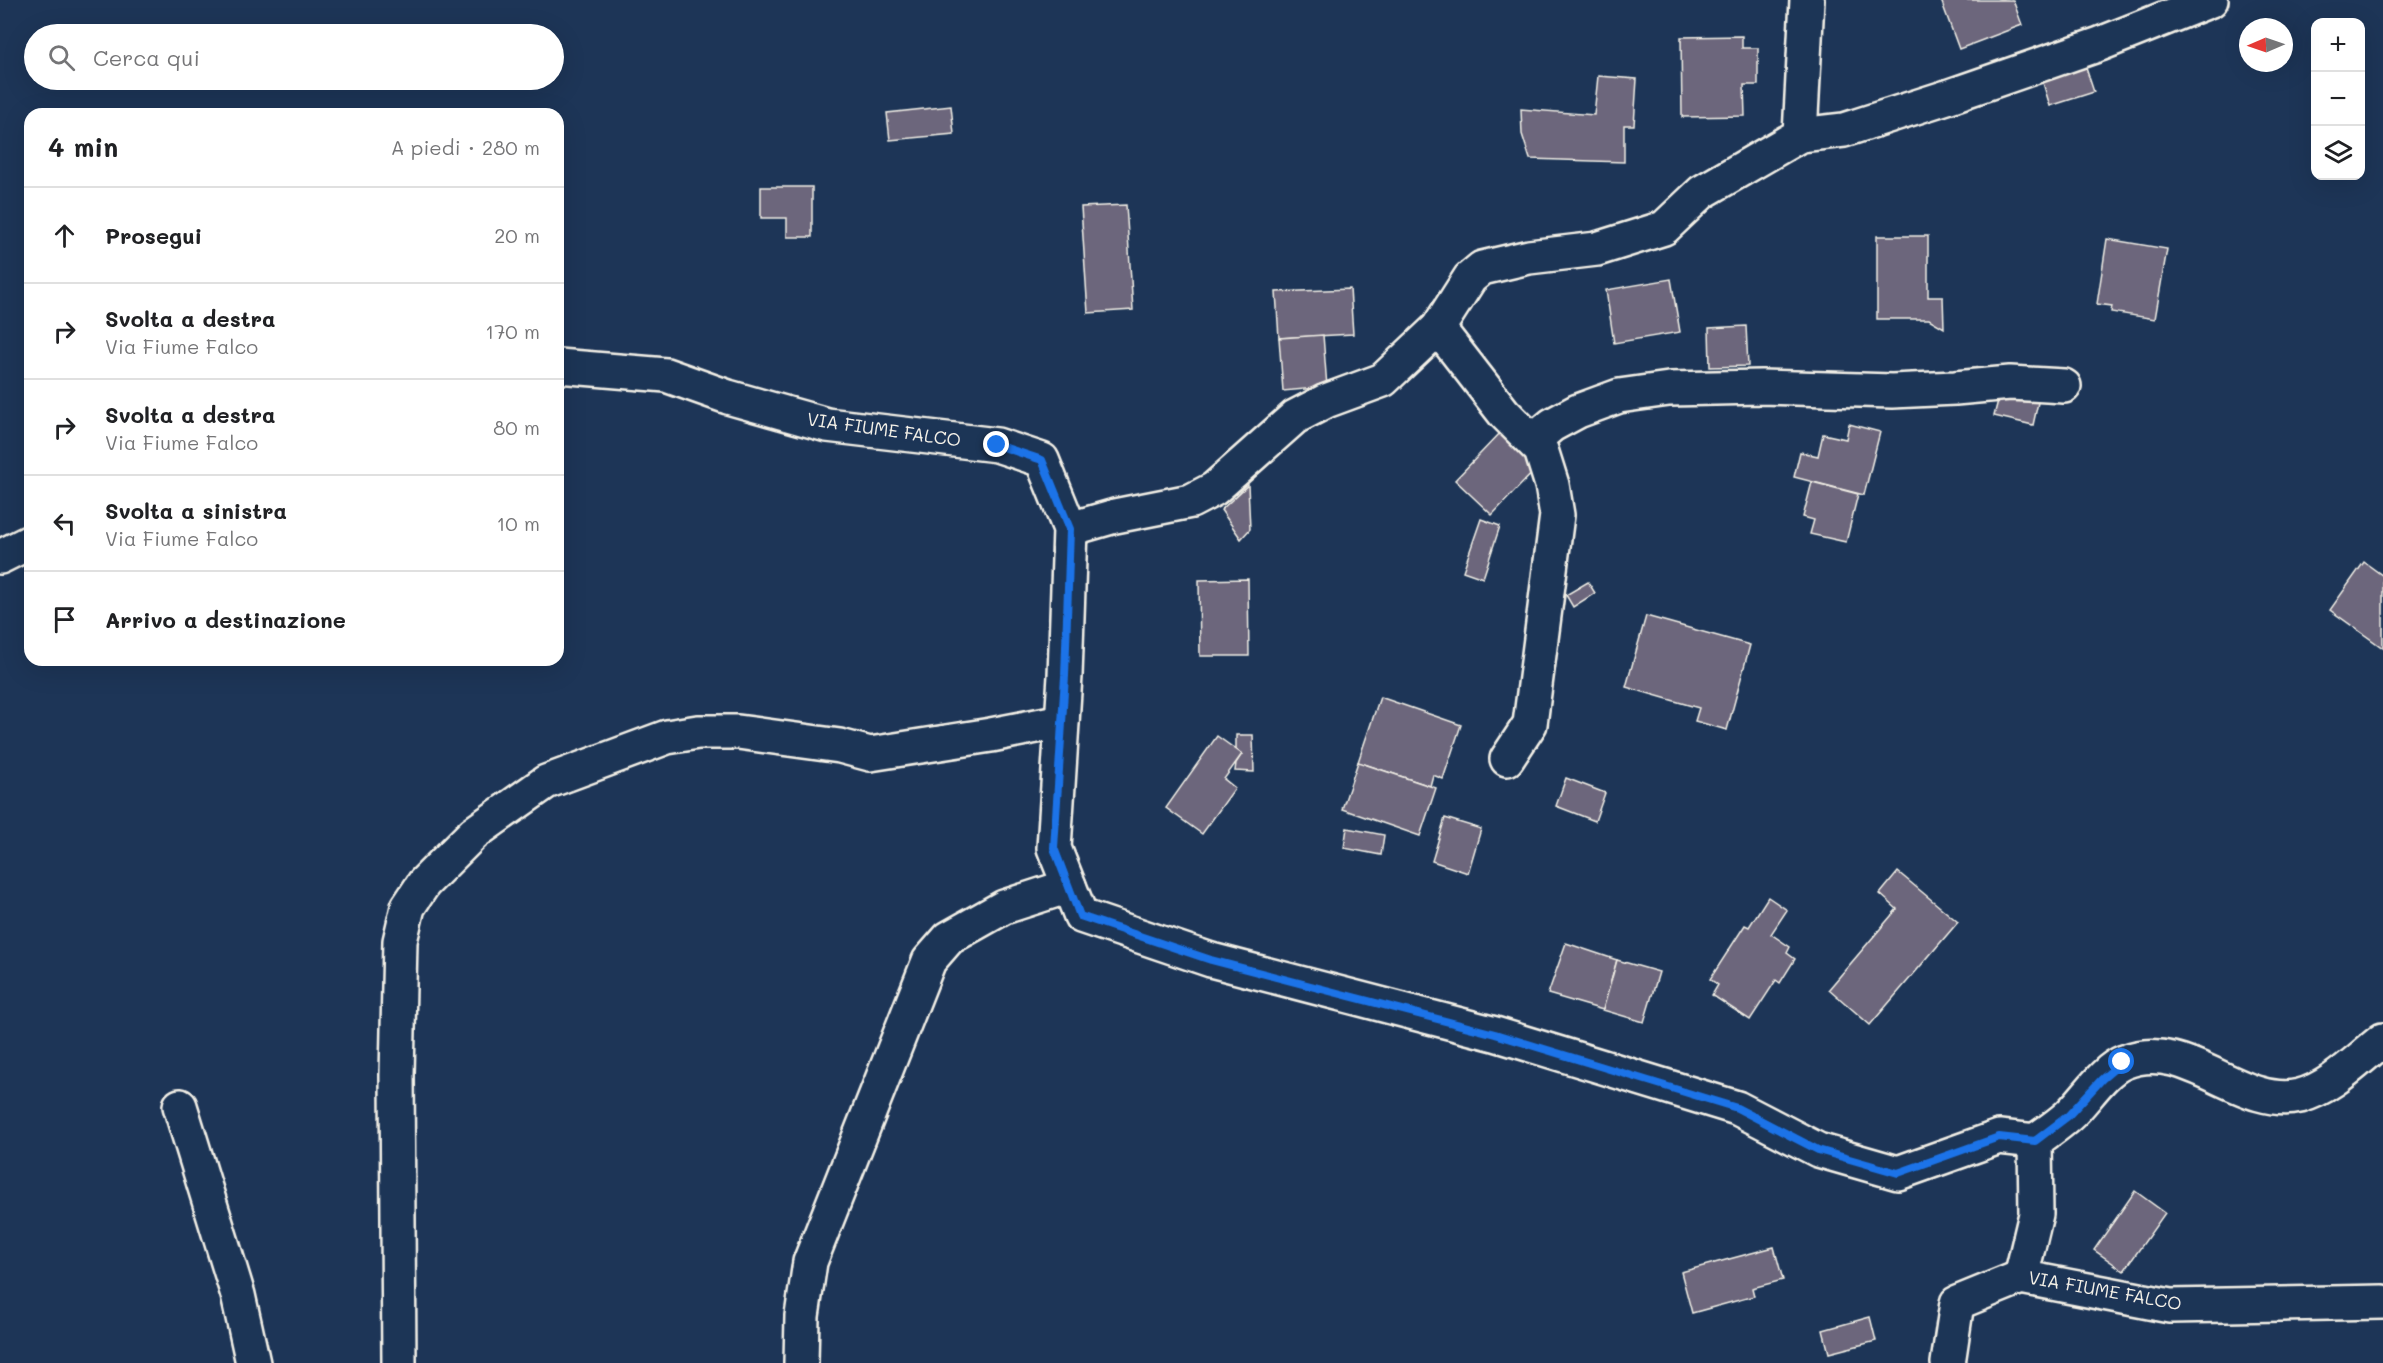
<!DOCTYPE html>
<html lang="it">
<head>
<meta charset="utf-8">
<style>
	:root { --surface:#fff; --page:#f2f2f2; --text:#202124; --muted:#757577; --line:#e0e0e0 }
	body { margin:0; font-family:Mali,sans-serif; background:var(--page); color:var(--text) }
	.controls { position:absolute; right:18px; top:18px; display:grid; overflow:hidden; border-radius:12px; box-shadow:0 6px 24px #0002 }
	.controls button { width:54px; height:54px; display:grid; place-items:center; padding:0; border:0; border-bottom:2px solid var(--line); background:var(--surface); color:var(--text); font:30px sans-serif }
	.compass { position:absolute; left:2239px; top:18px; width:54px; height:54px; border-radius:50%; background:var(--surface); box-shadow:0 6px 24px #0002; rotate:268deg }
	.stop { position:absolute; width:18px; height:18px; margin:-14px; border:4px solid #1a73e8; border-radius:50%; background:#fff }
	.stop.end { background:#1a73e8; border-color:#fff; box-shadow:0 2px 6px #0008 }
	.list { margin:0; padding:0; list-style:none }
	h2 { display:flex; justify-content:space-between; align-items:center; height:78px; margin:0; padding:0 24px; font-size:26px }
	h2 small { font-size:20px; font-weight:400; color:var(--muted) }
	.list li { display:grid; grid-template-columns:39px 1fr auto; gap:18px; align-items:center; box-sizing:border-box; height:96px; padding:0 24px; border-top:2px solid var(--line) }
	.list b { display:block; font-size:22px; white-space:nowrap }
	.list p { margin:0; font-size:20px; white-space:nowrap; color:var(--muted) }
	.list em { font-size:20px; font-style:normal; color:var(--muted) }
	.icon { flex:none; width:33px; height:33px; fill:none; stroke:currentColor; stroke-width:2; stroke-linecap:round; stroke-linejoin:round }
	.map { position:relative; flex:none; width:2383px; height:1363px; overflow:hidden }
	.search { position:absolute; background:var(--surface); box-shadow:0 6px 24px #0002; left:24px; top:24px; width:540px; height:66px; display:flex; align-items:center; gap:15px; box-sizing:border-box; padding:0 21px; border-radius:33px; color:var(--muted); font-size:22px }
	.panel { position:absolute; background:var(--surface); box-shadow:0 6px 24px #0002; left:24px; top:108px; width:540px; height:558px; border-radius:18px }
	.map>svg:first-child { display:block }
	.building { fill:#6c667b; stroke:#f4f1e8; stroke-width:1.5 }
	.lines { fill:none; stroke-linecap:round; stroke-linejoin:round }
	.minor-casing { stroke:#f4f1e8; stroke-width:38 }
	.minor { stroke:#1d3557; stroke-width:33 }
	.route { stroke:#1a73e8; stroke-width:8 }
	.labels { text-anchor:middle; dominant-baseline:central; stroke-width:4.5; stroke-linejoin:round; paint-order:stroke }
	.street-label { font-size:18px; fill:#f4f1e8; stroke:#1d3557 }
</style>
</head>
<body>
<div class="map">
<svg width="2383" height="1363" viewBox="0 0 2383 1363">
	<rect width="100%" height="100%" fill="#1d3557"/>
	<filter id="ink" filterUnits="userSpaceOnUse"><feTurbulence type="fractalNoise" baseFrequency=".0167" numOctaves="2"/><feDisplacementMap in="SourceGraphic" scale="12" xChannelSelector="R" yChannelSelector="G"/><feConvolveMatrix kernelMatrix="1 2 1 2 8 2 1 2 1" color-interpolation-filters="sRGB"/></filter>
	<g filter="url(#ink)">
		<g class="building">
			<polygon points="1941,0 2013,0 2022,25 1959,49"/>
			<polygon points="1742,36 1742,48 1758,48 1758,85 1744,85 1745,116 1682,117 1681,37"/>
			<polygon points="2083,59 2094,92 2050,106 2040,73"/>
			<polygon points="1598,76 1637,79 1634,125 1624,125 1624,162 1530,159 1522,134 1521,109 1594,115"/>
			<polygon points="951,106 954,134 890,140 887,113"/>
			<polygon points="761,187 812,187 812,237 787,237 787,218 761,218"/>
			<polygon points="1126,205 1133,310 1088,313 1081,207"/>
			<polygon points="1877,236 1928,236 1928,297 1943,297 1944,328 1929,319 1877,319"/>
			<polygon points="2107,239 2167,249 2155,319 2111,312 2112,306 2097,304"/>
			<polygon points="1671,279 1680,332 1614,343 1606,290"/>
			<polygon points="1350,289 1353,334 1279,338 1276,292"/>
			<polygon points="1746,326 1748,366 1710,367 1709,328"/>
			<polygon points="1323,335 1327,387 1283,391 1279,338"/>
			<polygon points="2001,389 2039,398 2033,425 1994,416"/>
			<polygon points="1849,424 1880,432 1864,495 1794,477 1800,452 1818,456 1823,434 1846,439"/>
			<polygon points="1502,431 1539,466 1492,515 1455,480"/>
			<polygon points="1812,482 1858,494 1846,542 1810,534 1814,520 1803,517"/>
			<polygon points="1248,485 1250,529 1241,539 1221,510"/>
			<polygon points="1481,519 1500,526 1483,578 1463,571"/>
			<polygon points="2364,562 2383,576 2383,648 2330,610"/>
			<polygon points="1248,579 1249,656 1200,656 1199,580"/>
			<polygon points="1588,582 1595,593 1573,607 1566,595"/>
			<polygon points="1646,616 1750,645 1727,730 1695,721 1699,708 1626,687"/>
			<polygon points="1380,697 1461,725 1443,779 1433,775 1430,786 1358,762"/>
			<polygon points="1236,735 1253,735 1254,772 1235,771 1236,763 1242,754 1236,750"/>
			<polygon points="1217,736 1242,754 1224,779 1235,788 1202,834 1166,808"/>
			<polygon points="1358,762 1436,788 1420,836 1342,809"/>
			<polygon points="1566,778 1605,793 1595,821 1556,806"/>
			<polygon points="1445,818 1481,829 1468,873 1432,861"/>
			<polygon points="1347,828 1384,835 1381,855 1344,848"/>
			<polygon points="1898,872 1958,922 1870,1025 1829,989 1897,909 1880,894"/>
			<polygon points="1768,897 1787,910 1771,934 1790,947 1787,953 1795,959 1780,983 1776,980 1750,1020 1712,995 1718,985 1710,979 1745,925 1749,927"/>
			<polygon points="1566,943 1617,960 1603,1010 1548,994"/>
			<polygon points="1617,960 1659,972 1644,1022 1603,1010"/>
			<polygon points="2135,1191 2165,1213 2124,1271 2094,1250"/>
			<polygon points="1774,1247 1783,1280 1752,1288 1754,1296 1692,1313 1681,1272"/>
			<polygon points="1870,1317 1876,1341 1829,1353 1823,1330"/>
		</g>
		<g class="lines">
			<defs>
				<g id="minor">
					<polyline points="1800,135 1844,130 1947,97 2100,44 2211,0"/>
					<polyline points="1438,328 1504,413 1541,450 1552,485 1557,515 1530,724 1507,759"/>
					<polyline points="558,366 666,375 728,397 827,425 997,445 1042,460 1070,529 1065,676 1054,848 1081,916 1211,960 1495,1034 1737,1108 1818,1150 1898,1173 1999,1137 2035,1141 2036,1214 2021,1277 2170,1306 2383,1302"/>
					<polyline points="1533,441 1552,425 1578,411 1619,396 1669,389 1761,387 1892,391 1955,388 2010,383 2064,386"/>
					<polyline points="1070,529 1115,516 1191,501 1214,489 1295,417 1326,401 1383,380 1438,328 1470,278 1482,268 1529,257 1597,249 1664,228 1702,192 1800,135 1807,0"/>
					<polyline points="0,557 30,542"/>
					<polyline points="180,1106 238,1295 253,1363"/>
					<path d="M2035 1141C2046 1133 2058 1125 2068 1116 2085 1101 2103 1070 2124 1062 2187 1036 2240 1110 2300 1096 2331 1088 2358 1059 2383 1040"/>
					<polyline points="399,1363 397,1075 400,941 408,907 424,883 474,833 546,782 667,737 698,732 738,732 840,746 870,754 991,735 1062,721"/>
					<polyline points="801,1363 802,1316 810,1262 929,961 949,938 1004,907 1069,886"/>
					<polyline points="1948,1363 1957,1303 2021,1277"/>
				</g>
			</defs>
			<use href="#minor" class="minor-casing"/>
			<use href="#minor" class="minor"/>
		</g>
	</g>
	<g class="lines" filter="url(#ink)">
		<polyline class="route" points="997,445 1042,460 1070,529 1065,676 1054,848 1080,916 1211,960 1495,1034 1737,1108 1818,1150 1898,1173 1999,1137 2035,1141 2068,1116 2102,1079 2122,1062"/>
	</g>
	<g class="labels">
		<g class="street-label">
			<text transform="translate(884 429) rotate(8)">VIA FIUME FALCO</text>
			<text transform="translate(2105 1290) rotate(10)">VIA FIUME FALCO</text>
		</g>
	</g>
</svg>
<div class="controls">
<button>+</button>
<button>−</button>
<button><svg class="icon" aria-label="layers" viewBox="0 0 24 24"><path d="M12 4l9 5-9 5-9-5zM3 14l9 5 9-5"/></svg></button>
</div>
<svg class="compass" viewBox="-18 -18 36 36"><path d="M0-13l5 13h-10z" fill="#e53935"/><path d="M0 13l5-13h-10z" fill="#757577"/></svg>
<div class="stop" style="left:2122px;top:1062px"></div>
<div class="stop end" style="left:997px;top:445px"></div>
<div class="search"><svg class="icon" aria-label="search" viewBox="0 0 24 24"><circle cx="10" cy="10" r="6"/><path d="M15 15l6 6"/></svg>Cerca qui</div>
<section class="panel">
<h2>4 min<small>A piedi · 280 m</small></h2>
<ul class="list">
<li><svg class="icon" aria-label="ahead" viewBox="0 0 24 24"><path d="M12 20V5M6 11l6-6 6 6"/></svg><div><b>Prosegui</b></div><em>20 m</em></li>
<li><svg class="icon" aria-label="right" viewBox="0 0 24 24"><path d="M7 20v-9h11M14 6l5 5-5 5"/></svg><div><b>Svolta a destra</b><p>Via Fiume Falco</p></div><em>170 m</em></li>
<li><svg class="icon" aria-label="right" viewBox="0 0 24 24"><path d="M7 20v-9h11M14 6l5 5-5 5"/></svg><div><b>Svolta a destra</b><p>Via Fiume Falco</p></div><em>80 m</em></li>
<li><svg class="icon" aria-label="left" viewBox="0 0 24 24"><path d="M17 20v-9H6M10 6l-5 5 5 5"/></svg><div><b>Svolta a sinistra</b><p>Via Fiume Falco</p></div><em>10 m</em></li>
<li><svg class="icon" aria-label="arrive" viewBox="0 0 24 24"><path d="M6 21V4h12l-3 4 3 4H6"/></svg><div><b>Arrivo a destinazione</b></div></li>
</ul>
</section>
</div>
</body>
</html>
